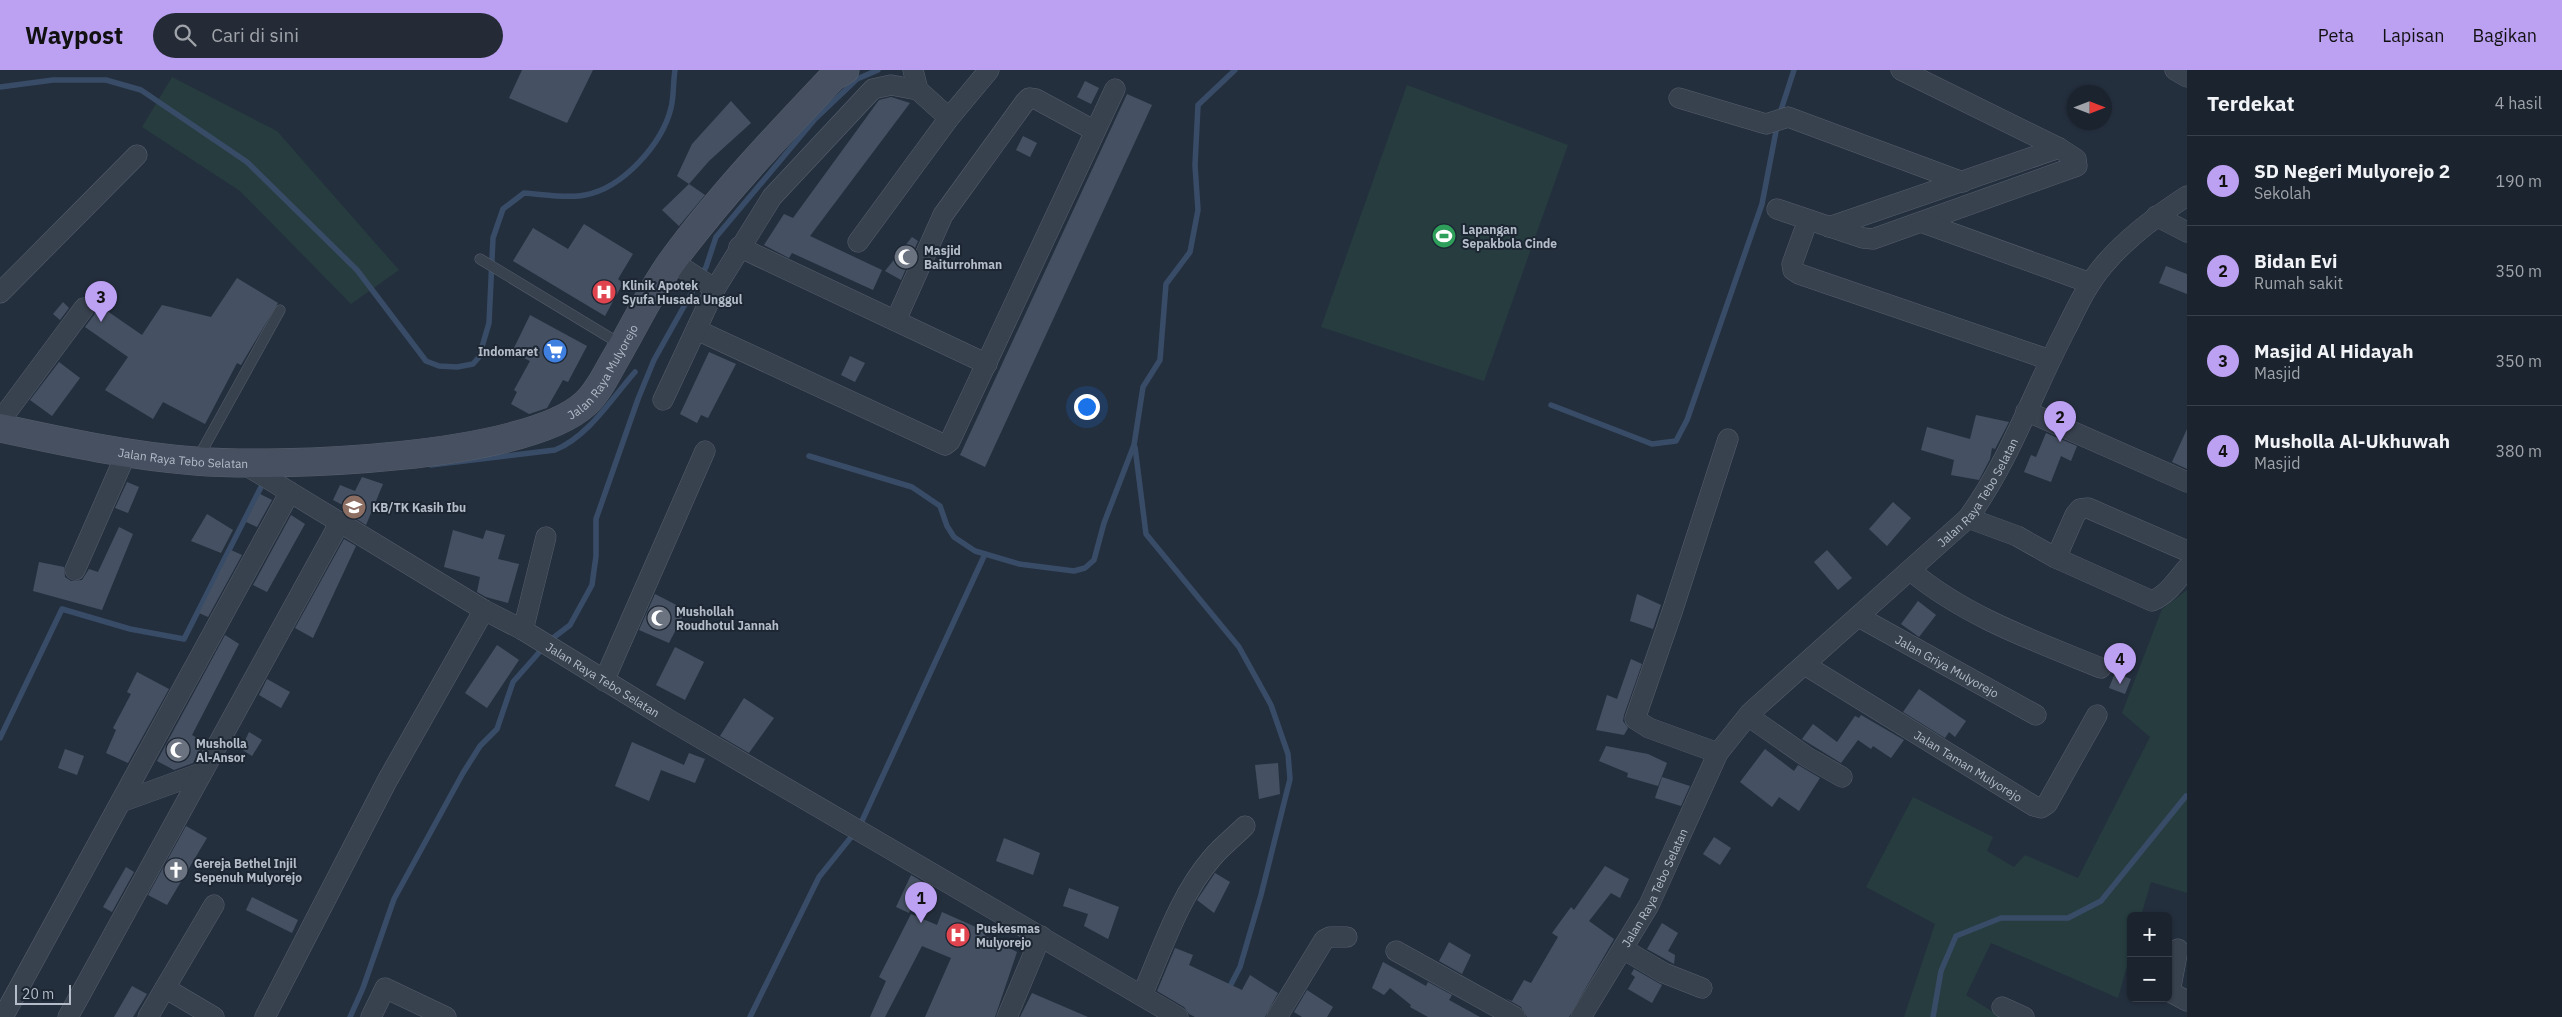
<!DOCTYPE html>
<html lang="id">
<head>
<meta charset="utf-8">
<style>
	:root { --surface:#1b232e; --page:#242b36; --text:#f1f3f6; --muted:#a0a4aa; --line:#39404a; --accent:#bca0f2 }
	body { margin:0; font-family:"IBM Plex Sans",sans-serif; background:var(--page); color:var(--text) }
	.controls { position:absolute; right:15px; bottom:15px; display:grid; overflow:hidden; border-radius:8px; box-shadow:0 1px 4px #0004 }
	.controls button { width:45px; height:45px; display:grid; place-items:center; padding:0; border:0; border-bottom:1px solid var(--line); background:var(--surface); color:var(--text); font:25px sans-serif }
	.compass { position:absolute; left:2067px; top:15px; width:45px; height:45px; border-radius:50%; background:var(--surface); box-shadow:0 1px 4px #0004; rotate:90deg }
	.scale { position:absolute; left:15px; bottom:12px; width:56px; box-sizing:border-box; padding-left:5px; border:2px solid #b4bcc9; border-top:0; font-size:14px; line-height:18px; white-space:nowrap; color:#b4bcc9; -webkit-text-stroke:4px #1d2633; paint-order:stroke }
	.you { position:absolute; left:1086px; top:336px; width:18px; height:18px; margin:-12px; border:4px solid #fff; border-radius:50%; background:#1a73e8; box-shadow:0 0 0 8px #1a73e833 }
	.badge { display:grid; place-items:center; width:32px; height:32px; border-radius:50%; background:var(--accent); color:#111; font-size:16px; font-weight:700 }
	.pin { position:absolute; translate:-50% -41px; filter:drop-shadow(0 1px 2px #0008) }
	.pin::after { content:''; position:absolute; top:26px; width:18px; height:15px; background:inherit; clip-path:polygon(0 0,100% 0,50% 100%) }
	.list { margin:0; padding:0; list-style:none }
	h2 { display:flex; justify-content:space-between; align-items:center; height:65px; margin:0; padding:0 20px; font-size:21px }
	h2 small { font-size:16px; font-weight:400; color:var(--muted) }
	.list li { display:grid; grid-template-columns:32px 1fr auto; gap:15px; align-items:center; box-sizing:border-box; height:90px; padding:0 20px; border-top:1px solid var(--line) }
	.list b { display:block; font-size:19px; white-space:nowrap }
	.list p { margin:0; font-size:16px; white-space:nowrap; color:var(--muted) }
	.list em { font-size:16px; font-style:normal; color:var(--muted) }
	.icon { flex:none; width:28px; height:28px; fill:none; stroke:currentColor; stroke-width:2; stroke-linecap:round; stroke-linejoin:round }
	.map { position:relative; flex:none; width:2187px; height:947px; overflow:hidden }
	header { display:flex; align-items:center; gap:30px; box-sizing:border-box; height:70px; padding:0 25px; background:var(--accent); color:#111 }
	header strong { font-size:24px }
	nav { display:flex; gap:28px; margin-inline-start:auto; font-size:18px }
	.search { width:350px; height:45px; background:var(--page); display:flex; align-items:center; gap:12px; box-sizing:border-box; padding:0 18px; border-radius:28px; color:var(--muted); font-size:19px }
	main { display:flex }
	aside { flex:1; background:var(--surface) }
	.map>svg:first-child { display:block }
	.green { fill:#263c3f }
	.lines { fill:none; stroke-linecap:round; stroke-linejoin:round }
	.stream { stroke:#394c67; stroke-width:5.5 }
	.building { fill:#455162 }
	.lane-casing { stroke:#565f6c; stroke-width:11 }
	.street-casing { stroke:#565f6c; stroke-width:21 }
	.secondary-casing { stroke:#565f6c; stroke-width:29 }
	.lane { stroke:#38414e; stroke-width:10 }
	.street { stroke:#38414e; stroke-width:20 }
	.secondary { stroke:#465061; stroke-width:28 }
	.labels { text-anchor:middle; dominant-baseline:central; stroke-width:4; stroke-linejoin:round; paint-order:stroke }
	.poi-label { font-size:12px; font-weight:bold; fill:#b4bcc9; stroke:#1d2633; text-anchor:start }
	.street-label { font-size:12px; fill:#b4bcc9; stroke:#1d2633 }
</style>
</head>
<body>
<header>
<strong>Waypost</strong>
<div class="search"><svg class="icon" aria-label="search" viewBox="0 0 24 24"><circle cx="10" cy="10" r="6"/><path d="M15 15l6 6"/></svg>Cari di sini</div>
<nav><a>Peta</a><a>Lapisan</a><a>Bagikan</a></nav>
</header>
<main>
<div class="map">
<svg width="2187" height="947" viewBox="0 0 2187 947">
	<rect width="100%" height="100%" fill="#242f3e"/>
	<g class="green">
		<polygon points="172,7 277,61 399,200 351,234 240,121 142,57"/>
		<polygon points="1407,15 1568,75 1484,311 1321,257"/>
		<polygon points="2187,520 2187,823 2151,812 2141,846 2131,846 2131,882 2118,928 1991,873 1966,925 2001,947 1904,947 1935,854 1866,817 1913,727 1993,767 1987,781 2014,797 2025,785 2078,808 2150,667 2122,643 2162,539"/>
	</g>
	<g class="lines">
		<g class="stream">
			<path d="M0 17 53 10H106L141 20 247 92 357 200 426 291 439 296 457 297 473 294 479 287 489 253 493 168 503 139 524 123C541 124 569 129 585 125 623 118 662 74 671 38 674 26 673 12 675 0"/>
			<polyline points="1781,40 1794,0"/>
			<polyline points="1551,335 1652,374 1676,371 1687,350 1762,134 1777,56"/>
			<polyline points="1135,377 1146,464 1239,577 1271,635 1288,684 1290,709 1261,825 1240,897 1228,920"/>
			<polyline points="809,386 912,417 940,436 947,456 954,467 975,481 1019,494 1074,501 1085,498 1094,490 1104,453 1134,375 1143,317 1160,290 1166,214 1190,182 1198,140 1195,95 1198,35 1235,0"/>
			<path d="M431 395 555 380C588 367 612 328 635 302"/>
			<polyline points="549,571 570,555 592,515 596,486 596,449 638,329 654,290 706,197 716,167 815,49 857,9 878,0"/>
			<polyline points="0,668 62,539 130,559 184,569 261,417"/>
			<polyline points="862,751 985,484"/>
			<polyline points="350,947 363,918 394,829 463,703 480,676 497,659 513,612 543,578"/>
			<polyline points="750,947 819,807 852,766"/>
			<polyline points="1933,947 1941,901 1956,866 2001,848 2068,848 2101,831 2186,726"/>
		</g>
	</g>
	<g class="building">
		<polygon points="522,0 593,0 567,53 509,28"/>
		<polygon points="1085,11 1099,18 1091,34 1077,27"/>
		<polygon points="1127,24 1152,35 985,397 960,385"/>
		<polygon points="891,27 910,33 810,166 882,200 873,220 792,183 789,188 764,175 784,144 793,148 879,30"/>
		<polygon points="731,31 751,53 709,91 689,114 677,106 692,74"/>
		<polygon points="1023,66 1037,73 1030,87 1016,80"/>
		<polygon points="689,114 705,125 679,156 662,140"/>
		<polygon points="584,154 633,184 618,209 623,213 605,246 513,191 533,158 568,179"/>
		<polygon points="912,167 918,171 901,210 885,201"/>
		<polygon points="2166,196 2187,204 2187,224 2159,213"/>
		<polygon points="237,208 278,233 241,295 237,293 205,354 163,332 153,349 105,320 128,287 85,257 94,245 97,234 142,265 162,235 211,247"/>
		<polygon points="63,232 69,238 60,250 53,244"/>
		<polygon points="530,245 587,276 568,312 563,310 547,338 529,344 511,334 517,322 514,320 530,291 512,282"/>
		<polygon points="709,282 736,294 708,348 701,345 697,353 680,344"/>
		<polygon points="850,286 865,293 855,312 841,305"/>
		<polygon points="59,292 80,308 52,346 30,330"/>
		<polygon points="1976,345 2009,352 1995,379 1992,378 1990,389 1979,410 1951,405 1954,390 1921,380 1927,357 1970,369"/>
		<polygon points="2187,359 2187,399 2172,392"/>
		<polygon points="2046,363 2077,376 2071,391 2061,386 2051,412 2024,402 2031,385 2036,387"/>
		<polygon points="362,407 383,414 366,455 347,443 348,438 333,430 340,415 355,421"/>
		<polygon points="127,412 139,417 128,443 115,438"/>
		<polygon points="260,424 272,430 257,457 246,452"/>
		<polygon points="1893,432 1911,448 1887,476 1869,459"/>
		<polygon points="207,444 233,460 221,483 191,471"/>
		<polygon points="291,445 305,454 267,522 253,515"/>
		<polygon points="119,457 133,464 102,540 33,521 39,492 64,497 65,507 71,511 82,510 89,499 98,502"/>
		<polygon points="453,460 483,469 486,460 505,465 498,489 519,494 508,533 486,527 477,522 480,507 444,497"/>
		<polygon points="344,469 356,476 313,568 295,558"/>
		<polygon points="231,480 242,485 208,547 199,543"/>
		<polygon points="1827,480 1852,508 1838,520 1814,492"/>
		<polygon points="655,524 686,540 669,573 639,560"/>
		<polygon points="1637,524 1661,535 1653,559 1630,551"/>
		<polygon points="1918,531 1936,545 1919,567 1901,554"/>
		<polygon points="225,565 239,574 192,665 204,672 193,693 174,700 157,691"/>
		<polygon points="497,575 519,590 487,638 465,623"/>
		<polygon points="675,577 704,592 685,630 656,615"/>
		<polygon points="1631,589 1642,594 1624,645 1623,651 1628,658 1624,665 1596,660 1607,625 1617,629"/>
		<polygon points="137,602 169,619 128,693 106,683 116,660 113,658 131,624 127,622"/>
		<polygon points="2115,603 2131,609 2125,624 2109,618"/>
		<polygon points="267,609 290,622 281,638 259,625"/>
		<polygon points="1919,619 1966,651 1955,667 1949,662 1945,668 1903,642"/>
		<polygon points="744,628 774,648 749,683 720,666"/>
		<polygon points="1861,645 1904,670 1891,688 1873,676 1871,679 1858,670 1841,693 1802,669 1813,654 1837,672 1855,646 1859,648"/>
		<polygon points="249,662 262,670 252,686 241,679"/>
		<polygon points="632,672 684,695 689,683 705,689 695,713 661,700 649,731 615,716"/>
		<polygon points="1606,676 1648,684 1667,693 1658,716 1627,707 1628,703 1599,691"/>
		<polygon points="65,679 84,686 77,705 58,698"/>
		<polygon points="1765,679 1794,701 1798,695 1820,708 1799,741 1779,727 1772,737 1740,712"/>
		<polygon points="1278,693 1280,724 1259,729 1255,695"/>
		<polygon points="1662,707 1690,716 1681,736 1655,728"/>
		<polygon points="186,756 207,768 167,835 148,825"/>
		<polygon points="1714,767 1731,778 1720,795 1703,784"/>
		<polygon points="1004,768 1040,783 1033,805 996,791"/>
		<polygon points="1605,796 1629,809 1620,828 1611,823 1589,851 1614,869 1569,947 1527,947 1521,937 1505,928 1512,931 1524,910 1531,913 1558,867 1552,863 1571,837 1574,840"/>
		<polygon points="126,797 134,802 112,842 103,837"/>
		<polygon points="1215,803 1230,812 1214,843 1197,830"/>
		<polygon points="911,805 923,812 909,843 896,837"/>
		<polygon points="1069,818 1119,837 1108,869 1084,856 1088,844 1063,836"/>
		<polygon points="252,827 298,850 292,863 246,840"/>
		<polygon points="942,842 987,862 985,866 1017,882 995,947 925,947 951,888 922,876 885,947 870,947 886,911 879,907 911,844 937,855"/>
		<polygon points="1662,853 1678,863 1668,881 1675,885 1674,894 1647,879"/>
		<polygon points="1449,872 1471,885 1462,904 1439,891"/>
		<polygon points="1175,878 1193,885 1189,895 1242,920 1250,905 1278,923 1265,947 1195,947 1189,944 1184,937 1157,921"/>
		<polygon points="1383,892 1426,916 1428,912 1452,925 1449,930 1480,947 1428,947 1410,937 1411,935 1390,918 1384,925 1372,918"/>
		<polygon points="1634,899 1662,915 1652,933 1628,919 1635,907 1631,904"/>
		<polygon points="132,916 147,924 133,947 114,947"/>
		<polygon points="1307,920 1333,937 1327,947 1302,947 1294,942"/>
		<polygon points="1032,923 1088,947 1020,947"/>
	</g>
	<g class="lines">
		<defs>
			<g id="lane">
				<polyline points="480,189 622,275"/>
				<polyline points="198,388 280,240"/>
			</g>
			<g id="street">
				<polyline points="913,0 918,20 949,48"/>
				<polyline points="2175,0 2187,7"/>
				<polyline points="1679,28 1766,54 1788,47 1963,112"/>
				<polyline points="1777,139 1863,168 1873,169 2077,96 2076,89 2059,78 1901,0"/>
				<polyline points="2156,146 2187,162"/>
				<polyline points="1921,152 2090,213"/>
				<polyline points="1829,157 2059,78"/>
				<polyline points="1804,161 1792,194 1793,200 1799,204 2050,290"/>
				<polyline points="858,172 949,48 989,0"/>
				<polyline points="739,177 987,294"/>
				<polyline points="672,191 715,219"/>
				<polyline points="0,223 137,85"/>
				<polyline points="896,250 943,145 1025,32 1029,28 1036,29 1095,61"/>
				<polyline points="697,260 945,375 950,371 1115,19"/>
				<polyline points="663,330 715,219 772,127 873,19 891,15 918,20"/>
				<polyline points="2026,341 2187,412"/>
				<polyline points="0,351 84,238"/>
				<path id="s1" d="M242 393 484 540 523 560 666 648 1178 947"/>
				<path d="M1968 448 2017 466 2056 488 2152 531C2167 525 2177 510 2187 498"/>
				<polyline points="2056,488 2075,445 2080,439 2088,438 2187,481"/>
				<polyline points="75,500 126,384"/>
				<path d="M1911 501C1966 547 2035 571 2101 598"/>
				<path id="s2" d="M1859 547 2036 645"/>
				<polyline points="523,560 546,467"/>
				<path id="s3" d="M1805 595 2034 736 2041 738 2047 734 2097 645"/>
				<polyline points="604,611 705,381"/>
				<polyline points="1748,646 1807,687 1842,707"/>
				<polyline points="1718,683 1649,658 1635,649 1672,542 1728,369"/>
				<polyline points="121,732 201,703"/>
				<polyline points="214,835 165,918 214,947"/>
				<polyline points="1623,879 1664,903 1702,918"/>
				<polyline points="2178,879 2170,922 2187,931"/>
				<polyline points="1396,881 1515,947"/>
				<path d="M1142 925C1162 880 1179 826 1212 788 1221 777 1234 767 1245 756"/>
				<polyline points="2002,937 2024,947"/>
				<polyline points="3,947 290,422"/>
				<polyline points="68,947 340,452"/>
				<polyline points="148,947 165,918"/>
				<polyline points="265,947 387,711 484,540"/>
				<polyline points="371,947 385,918 446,947"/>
				<polyline points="1007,947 1041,866"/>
				<polyline points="1277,947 1324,870 1330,867 1347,867"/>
				<path id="s4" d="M1581 947 1649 835 1718 683 1750 643 1968 448C2010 390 2033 322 2066 259 2077 237 2087 215 2103 196 2126 168 2156 146 2187 126"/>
			</g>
			<g id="secondary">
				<path id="s5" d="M0 358C65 372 129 386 195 391 277 398 527 389 586 333 598 322 606 305 614 291 633 259 651 220 673 190 721 125 777 66 833 7L845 0"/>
			</g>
		</defs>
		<use href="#lane" class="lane-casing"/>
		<use href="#street" class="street-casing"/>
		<use href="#secondary" class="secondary-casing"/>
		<use href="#lane" class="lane"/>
		<use href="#street" class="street"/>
		<use href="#secondary" class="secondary"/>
	</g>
	<defs>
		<symbol id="stadium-disc" viewBox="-11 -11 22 22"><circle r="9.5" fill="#2e9e5b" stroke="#1d2633"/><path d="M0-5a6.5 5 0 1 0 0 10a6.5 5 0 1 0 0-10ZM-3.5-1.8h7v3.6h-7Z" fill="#fff"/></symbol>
		<symbol id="mosque-disc" viewBox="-11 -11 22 22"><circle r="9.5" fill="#6b7280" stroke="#1d2633"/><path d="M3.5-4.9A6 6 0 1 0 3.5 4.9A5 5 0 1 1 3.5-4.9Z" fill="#fff"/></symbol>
		<symbol id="hospital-disc" viewBox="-11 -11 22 22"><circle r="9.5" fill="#e0444e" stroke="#1d2633"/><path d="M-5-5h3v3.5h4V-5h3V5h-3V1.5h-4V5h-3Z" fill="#fff"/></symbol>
		<symbol id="supermarket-disc" viewBox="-11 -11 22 22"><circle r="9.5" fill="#3f7fe0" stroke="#1d2633"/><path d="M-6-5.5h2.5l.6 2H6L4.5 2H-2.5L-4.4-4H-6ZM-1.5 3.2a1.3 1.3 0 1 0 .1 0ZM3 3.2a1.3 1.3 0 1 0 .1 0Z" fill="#fff"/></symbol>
		<symbol id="school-disc" viewBox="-11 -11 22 22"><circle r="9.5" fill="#8d6e63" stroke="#1d2633"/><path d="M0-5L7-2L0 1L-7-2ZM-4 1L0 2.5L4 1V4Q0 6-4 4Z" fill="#fff"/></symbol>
		<symbol id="church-disc" viewBox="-11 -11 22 22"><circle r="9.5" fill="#6b7280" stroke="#1d2633"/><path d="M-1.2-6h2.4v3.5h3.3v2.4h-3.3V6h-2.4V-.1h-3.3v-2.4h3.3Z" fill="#fff"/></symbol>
	</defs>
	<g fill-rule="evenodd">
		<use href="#stadium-disc" x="1430" y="152" width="28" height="28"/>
		<use href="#mosque-disc" x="892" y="173" width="28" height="28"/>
		<use href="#hospital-disc" x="590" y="208" width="28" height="28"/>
		<use href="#supermarket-disc" x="541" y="267" width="28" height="28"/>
		<use href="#school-disc" x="340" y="423" width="28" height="28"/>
		<use href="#mosque-disc" x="645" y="534" width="28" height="28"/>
		<use href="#mosque-disc" x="164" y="666" width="28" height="28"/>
		<use href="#church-disc" x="162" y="786" width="28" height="28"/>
		<use href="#hospital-disc" x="944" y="851" width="28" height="28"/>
	</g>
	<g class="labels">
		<g class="poi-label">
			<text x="1462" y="159">Lapangan<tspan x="1462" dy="14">Sepakbola Cinde</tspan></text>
			<text x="924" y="180">Masjid<tspan x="924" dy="14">Baiturrohman</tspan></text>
			<text x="622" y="215">Klinik Apotek<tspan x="622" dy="14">Syufa Husada Unggul</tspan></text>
			<text x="538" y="281" text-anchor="end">Indomaret</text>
			<text x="372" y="437">KB/TK Kasih Ibu</text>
			<text x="676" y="541">Mushollah<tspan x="676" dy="14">Roudhotul Jannah</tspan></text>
			<text x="196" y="673">Musholla<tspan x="196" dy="14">Al-Ansor</tspan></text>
			<text x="194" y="793">Gereja Bethel Injil<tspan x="194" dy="14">Sepenuh Mulyorejo</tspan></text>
			<text x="976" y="858">Puskesmas<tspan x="976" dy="14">Mulyorejo</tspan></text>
		</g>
		<g class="street-label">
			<text stroke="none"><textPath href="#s5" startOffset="634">Jalan Raya Mulyorejo</textPath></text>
			<text stroke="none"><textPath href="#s5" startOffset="186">Jalan Raya Tebo Selatan</textPath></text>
			<text stroke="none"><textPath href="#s4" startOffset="668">Jalan Raya Tebo Selatan</textPath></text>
			<text stroke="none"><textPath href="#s2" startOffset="101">Jalan Griya Mulyorejo</textPath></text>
			<text stroke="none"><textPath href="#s1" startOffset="421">Jalan Raya Tebo Selatan</textPath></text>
			<text stroke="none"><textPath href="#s3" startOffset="192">Jalan Taman Mulyorejo</textPath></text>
			<text stroke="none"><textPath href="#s4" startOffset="149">Jalan Raya Tebo Selatan</textPath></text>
		</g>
	</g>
</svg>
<div class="controls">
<button>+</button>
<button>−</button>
</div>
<svg class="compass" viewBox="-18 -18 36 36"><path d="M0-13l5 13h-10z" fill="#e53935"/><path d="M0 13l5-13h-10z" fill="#a0a4aa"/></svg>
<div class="scale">20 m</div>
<div class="you"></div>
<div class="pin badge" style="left:921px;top:853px">1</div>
<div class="pin badge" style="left:2060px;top:372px">2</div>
<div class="pin badge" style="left:101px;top:252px">3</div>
<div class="pin badge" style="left:2120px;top:614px">4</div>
</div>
<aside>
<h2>Terdekat<small>4 hasil</small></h2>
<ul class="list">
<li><span class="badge">1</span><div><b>SD Negeri Mulyorejo 2</b><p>Sekolah</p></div><em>190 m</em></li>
<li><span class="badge">2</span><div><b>Bidan Evi</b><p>Rumah sakit</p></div><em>350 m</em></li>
<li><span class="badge">3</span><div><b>Masjid Al Hidayah</b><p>Masjid</p></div><em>350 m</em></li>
<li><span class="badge">4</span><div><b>Musholla Al-Ukhuwah</b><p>Masjid</p></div><em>380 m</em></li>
</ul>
</aside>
</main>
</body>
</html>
